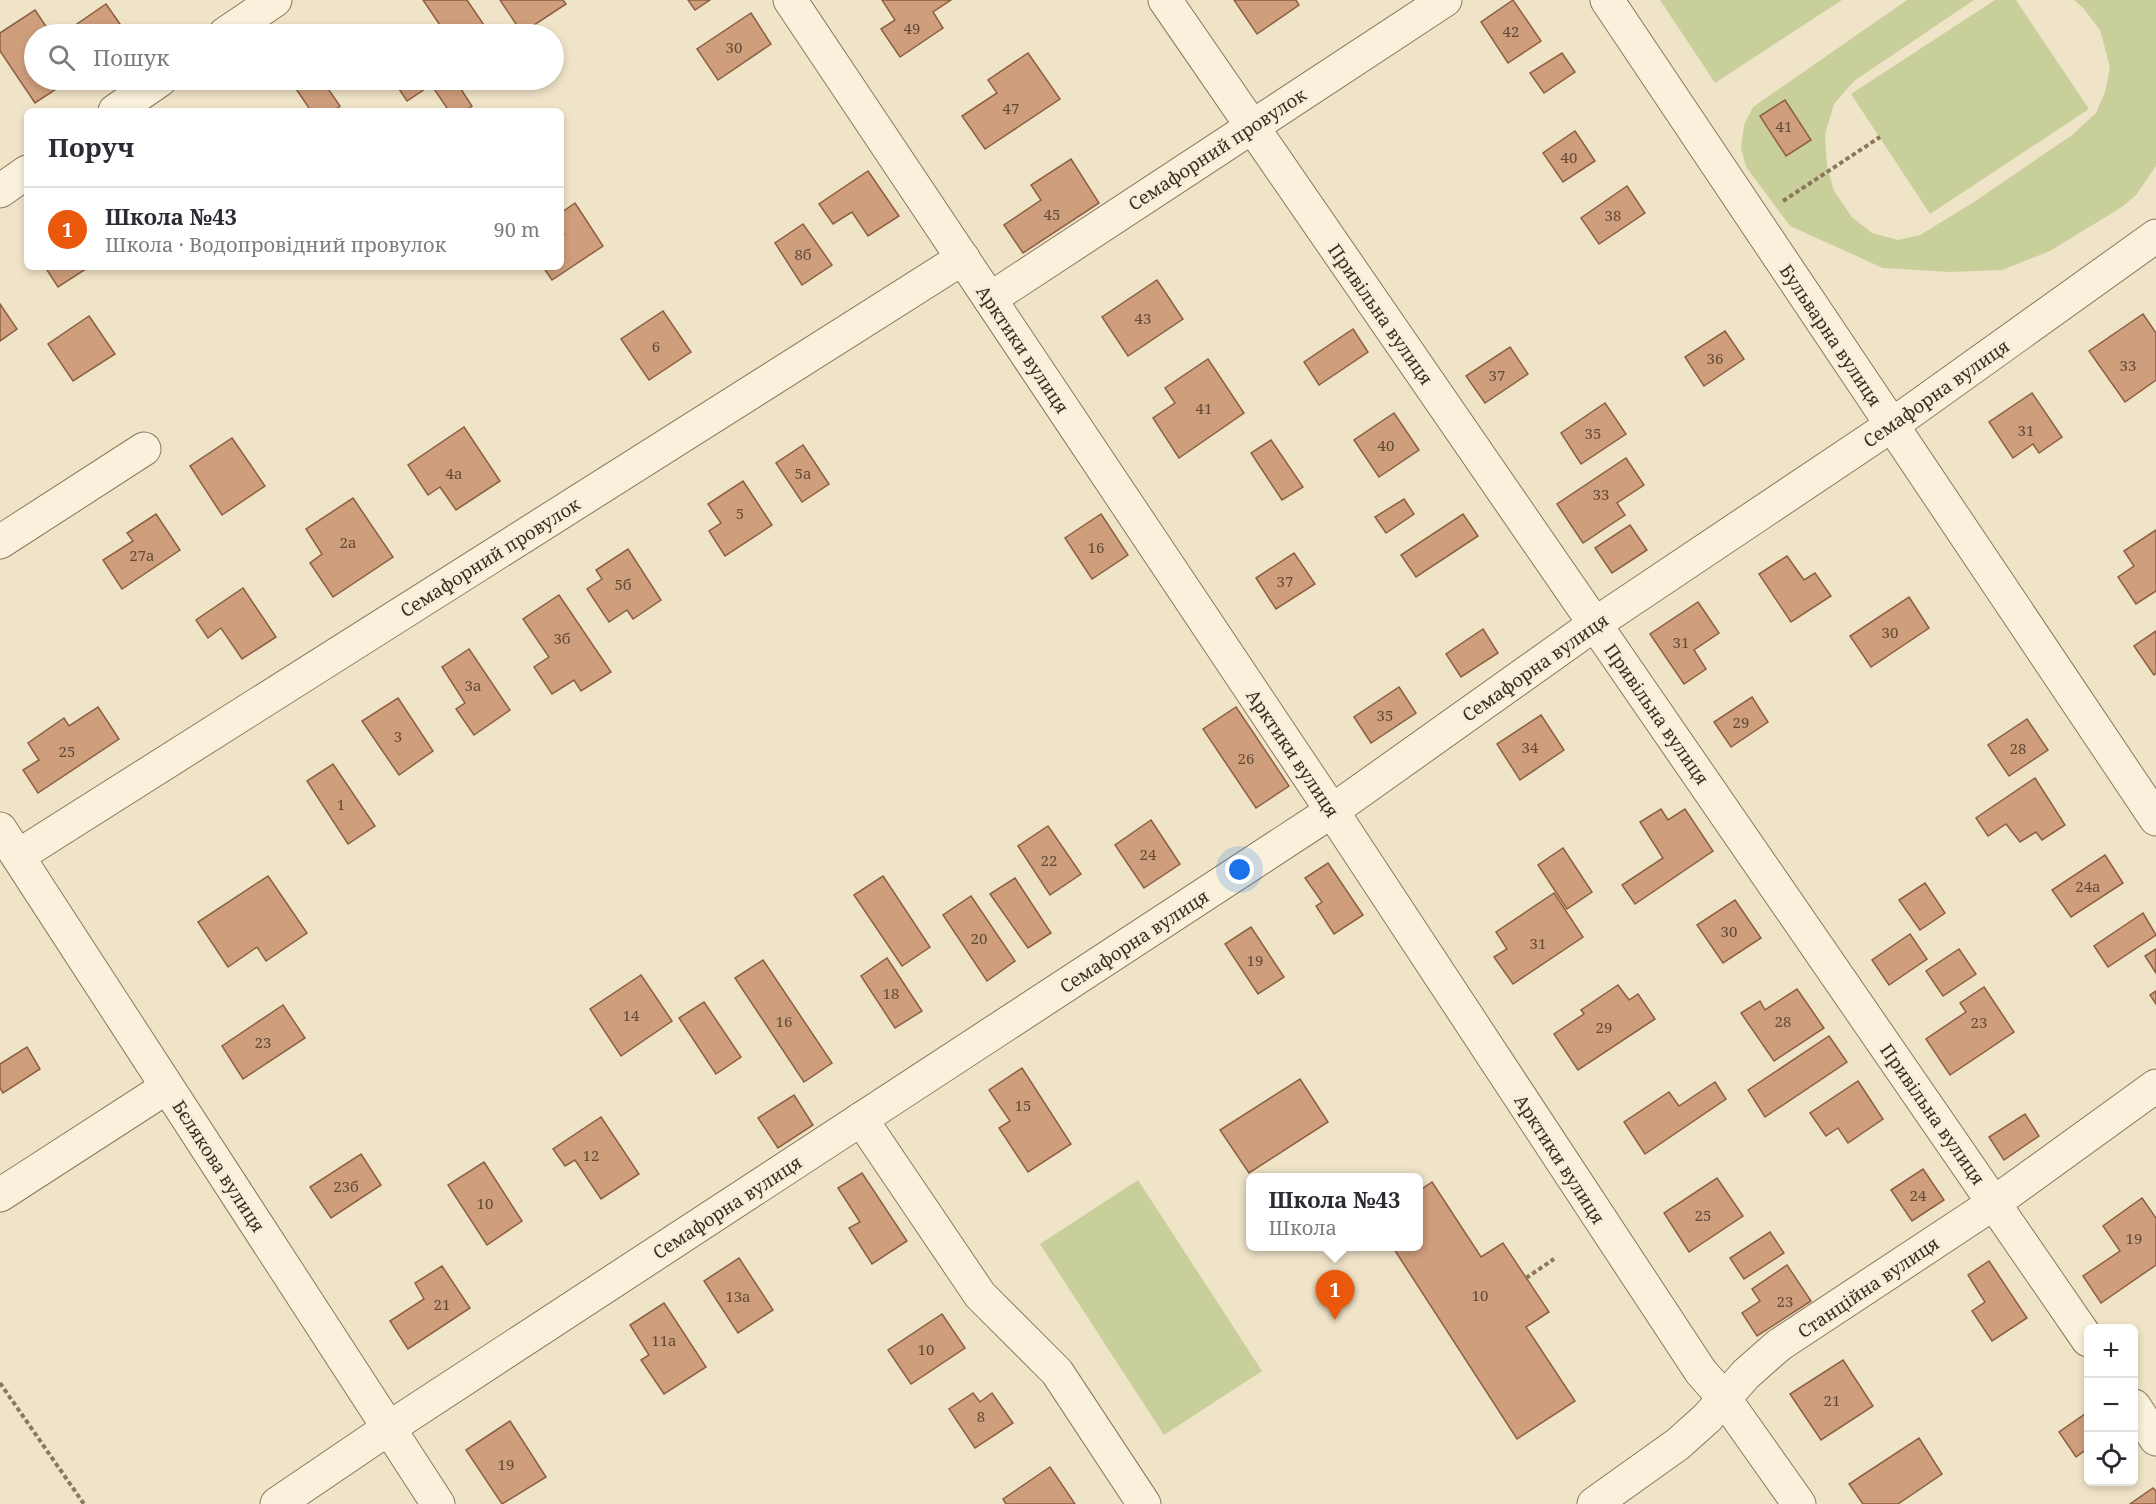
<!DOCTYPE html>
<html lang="uk">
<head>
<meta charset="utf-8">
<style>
	:root { --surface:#fff; --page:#f2f2f3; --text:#2b2b33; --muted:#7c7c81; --line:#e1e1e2; --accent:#ea580c }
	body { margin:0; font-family:"Noto Serif",serif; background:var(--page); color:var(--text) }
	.controls { position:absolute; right:18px; bottom:18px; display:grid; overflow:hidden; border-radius:9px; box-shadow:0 3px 9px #0003 }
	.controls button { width:54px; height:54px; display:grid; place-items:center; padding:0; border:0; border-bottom:2px solid var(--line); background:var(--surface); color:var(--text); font:30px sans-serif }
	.you { position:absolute; left:1240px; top:870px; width:21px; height:21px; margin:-15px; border:4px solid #fff; border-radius:50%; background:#1a73e8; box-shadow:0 0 0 9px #1a73e833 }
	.badge { display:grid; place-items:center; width:39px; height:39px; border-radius:50%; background:var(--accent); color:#fff; font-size:20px; font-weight:700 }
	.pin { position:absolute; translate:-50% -50px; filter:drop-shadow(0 2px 3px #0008) }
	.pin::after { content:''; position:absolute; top:32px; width:21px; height:18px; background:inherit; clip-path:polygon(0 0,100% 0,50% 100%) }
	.popup { position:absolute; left:1246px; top:1173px; width:177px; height:78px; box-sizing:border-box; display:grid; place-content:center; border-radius:9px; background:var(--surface); filter:drop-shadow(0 2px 4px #0005); font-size:20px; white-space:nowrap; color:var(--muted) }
	.popup b { font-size:22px; color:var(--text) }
	.popup::after { content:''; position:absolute; left:50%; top:100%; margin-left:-12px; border:12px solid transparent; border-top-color:var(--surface) }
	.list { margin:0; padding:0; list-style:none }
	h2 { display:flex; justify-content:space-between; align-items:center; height:78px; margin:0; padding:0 24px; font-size:26px }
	h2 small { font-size:20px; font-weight:400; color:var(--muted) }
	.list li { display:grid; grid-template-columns:39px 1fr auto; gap:18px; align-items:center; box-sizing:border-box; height:84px; padding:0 24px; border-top:2px solid var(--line) }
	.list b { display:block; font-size:22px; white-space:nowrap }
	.list p { margin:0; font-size:20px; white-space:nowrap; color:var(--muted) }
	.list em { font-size:20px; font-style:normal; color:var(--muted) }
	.icon { flex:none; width:33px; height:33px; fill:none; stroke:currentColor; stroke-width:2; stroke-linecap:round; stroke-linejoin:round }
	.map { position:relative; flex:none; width:2156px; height:1504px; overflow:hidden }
	.search { position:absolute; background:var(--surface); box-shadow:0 3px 9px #0003; left:24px; top:24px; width:540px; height:66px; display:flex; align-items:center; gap:15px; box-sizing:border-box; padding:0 21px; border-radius:33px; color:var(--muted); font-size:22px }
	.panel { position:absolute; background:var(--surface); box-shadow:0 3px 9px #0003; left:24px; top:108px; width:540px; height:162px; border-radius:9px }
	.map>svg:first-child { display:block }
	.green { fill:#c9cf9b }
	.building { fill:#cf9f7d; stroke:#8d5f41; stroke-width:1.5 }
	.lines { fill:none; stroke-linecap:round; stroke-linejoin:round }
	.minor-casing { stroke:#8d765c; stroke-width:35 }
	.path { stroke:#8d765c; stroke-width:4; stroke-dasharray:4.5 3; stroke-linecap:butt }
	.minor { stroke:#faf1dc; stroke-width:33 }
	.labels { text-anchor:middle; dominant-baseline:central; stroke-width:6; stroke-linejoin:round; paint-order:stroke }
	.number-label { font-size:15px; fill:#624a37 }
	.street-label { font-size:18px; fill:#3d2e20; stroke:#f7eed8 }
</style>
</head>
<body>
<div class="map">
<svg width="2156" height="1504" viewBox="0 0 2156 1504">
	<rect width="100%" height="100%" fill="#f0e4c8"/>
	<g class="green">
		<polygon points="1660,0 1842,0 1715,83"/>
		<polygon points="1907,0 1974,0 1854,81 1834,104 1825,134 1827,166 1834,191 1852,217 1872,233 1898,240 1920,235 1974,202 2072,135 2096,113 2105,92 2110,67 2100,30 2083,8 2074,0 2156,0 2156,166 2136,195 2122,207 2050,251 2002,270 1950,272 1883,268 1790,226 1746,167 1741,148 1744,125 1753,107"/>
		<polygon points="1995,0 2016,0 2089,109 1930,214 1851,94"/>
		<polygon points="1138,1180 1262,1371 1164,1435 1040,1244"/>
	</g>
	<g class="building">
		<polygon points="423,0 467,0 488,31 482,34 446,34"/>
		<polygon points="500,0 563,0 566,4 522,33"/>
		<polygon points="688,0 710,0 695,10"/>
		<polygon points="882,0 951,0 933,12 943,28 900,57 881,29 895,20"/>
		<polygon points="1234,0 1296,0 1299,5 1257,34"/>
		<polygon points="1513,0 1541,41 1508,63 1481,22"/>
		<polygon points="106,4 127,34 84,34 77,24"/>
		<polygon points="35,10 51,34 34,34 34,80 70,80 35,103 0,51 0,33"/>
		<polygon points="751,13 771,44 718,80 697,49"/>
		<polygon points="1028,53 1060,99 985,149 962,116 997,93 988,80"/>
		<polygon points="1562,53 1575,72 1544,93 1530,73"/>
		<polygon points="290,80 322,80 340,106 333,111 311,111"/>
		<polygon points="393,80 419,80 425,89 407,101"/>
		<polygon points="428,80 455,80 472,106 465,111 449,111"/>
		<polygon points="1785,100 1811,140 1786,156 1760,116"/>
		<polygon points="1575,131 1595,161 1563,182 1543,153"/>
		<polygon points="1071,159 1099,203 1023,253 1004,225 1041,200 1031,185"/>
		<polygon points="868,171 899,216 868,236 852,212 833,224 819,204"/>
		<polygon points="1627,186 1645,213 1599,244 1581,218"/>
		<polygon points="575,203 603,246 552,280 543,267 561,267 561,235 564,234 561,230 561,213"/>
		<polygon points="803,224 832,265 802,285 775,243"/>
		<polygon points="45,267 89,267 58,287"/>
		<polygon points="1157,280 1183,319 1128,356 1102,317"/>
		<polygon points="0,304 17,329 0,341"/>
		<polygon points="663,311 691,352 649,380 621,339"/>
		<polygon points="2143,314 2156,333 2156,380 2125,402 2089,351"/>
		<polygon points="89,316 115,354 73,381 48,344"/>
		<polygon points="1353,329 1368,352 1319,385 1304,362"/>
		<polygon points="1725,331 1744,359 1704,386 1685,357"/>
		<polygon points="1510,347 1528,374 1485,403 1466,376"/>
		<polygon points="1208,359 1244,413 1179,458 1153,418 1175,403 1165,388"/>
		<polygon points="2032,393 2062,437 2039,453 2033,444 2013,458 1989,422"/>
		<polygon points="1605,403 1626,434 1581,464 1561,433"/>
		<polygon points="1394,413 1419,450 1379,477 1354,440"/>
		<polygon points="464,427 500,481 456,510 440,487 428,495 408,465"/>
		<polygon points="232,438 265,486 222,515 190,466"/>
		<polygon points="1271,440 1303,487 1282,500 1251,453"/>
		<polygon points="803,445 829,484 802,502 776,463"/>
		<polygon points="1626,458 1644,485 1617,503 1625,515 1583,543 1557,504"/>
		<polygon points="743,481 772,525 725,556 709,531 721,523 708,504"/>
		<polygon points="353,498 393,557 333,597 310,563 322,554 306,529"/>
		<polygon points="1404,499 1414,514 1386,533 1375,517"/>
		<polygon points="156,514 180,550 122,589 103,560 133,541 127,533"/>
		<polygon points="1101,514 1128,555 1092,579 1065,538"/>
		<polygon points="1463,514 1478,536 1416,577 1401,555"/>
		<polygon points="1630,525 1647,550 1612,573 1595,548"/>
		<polygon points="2156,530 2156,591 2136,604 2118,577 2134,566 2124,551"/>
		<polygon points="628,549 661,600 633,619 627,610 609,622 587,589 602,579 596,570"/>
		<polygon points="1294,553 1315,584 1276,609 1256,578"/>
		<polygon points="1787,556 1804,580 1815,573 1831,596 1791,622 1759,574"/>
		<polygon points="243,588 276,637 242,659 221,628 208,638 196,620"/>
		<polygon points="559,595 611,672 581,691 574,680 552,694 534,667 549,657 523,619"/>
		<polygon points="1909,597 1929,628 1871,667 1850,636"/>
		<polygon points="1698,602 1719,633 1694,650 1706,669 1684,684 1650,634"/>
		<polygon points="1483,629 1498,653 1461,677 1446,654"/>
		<polygon points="2156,631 2156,673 2154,675 2134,646"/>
		<polygon points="469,649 510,710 474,735 456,709 465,703 442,667"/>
		<polygon points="1399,687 1416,713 1371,743 1354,717"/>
		<polygon points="1752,697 1768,722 1731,747 1714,722"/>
		<polygon points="398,698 433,751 399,775 362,721"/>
		<polygon points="98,707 119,739 38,793 23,770 39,760 28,743 64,718 69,726"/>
		<polygon points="1236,707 1289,786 1256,808 1203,729"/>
		<polygon points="1541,715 1564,750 1520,780 1497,744"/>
		<polygon points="2027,719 2048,750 2009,776 1988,745"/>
		<polygon points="333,764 375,826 348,844 307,781"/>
		<polygon points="2035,778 2065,825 2042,840 2036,832 2020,842 2006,824 1988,836 1976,818"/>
		<polygon points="1661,809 1668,820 1685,809 1713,851 1635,904 1622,885 1663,858 1640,822"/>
		<polygon points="1151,820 1180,864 1144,888 1115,845"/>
		<polygon points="1048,826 1081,874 1050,895 1018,846"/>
		<polygon points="1563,848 1592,892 1567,909 1538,865"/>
		<polygon points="2105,855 2123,883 2071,917 2052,890"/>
		<polygon points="1328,863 1363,915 1334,934 1316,906 1322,902 1305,878"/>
		<polygon points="268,876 307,933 266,961 257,947 228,967 198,922"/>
		<polygon points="883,876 930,947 902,966 854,895"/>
		<polygon points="1015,878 1051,933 1028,948 990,894"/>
		<polygon points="1925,883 1945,913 1920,930 1899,900"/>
		<polygon points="1554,893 1583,937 1513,984 1494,957 1507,949 1496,932"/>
		<polygon points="971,896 1015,961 987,981 943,915"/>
		<polygon points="1735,900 1761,938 1723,963 1697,925"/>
		<polygon points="2143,913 2156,935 2108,967 2094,946"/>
		<polygon points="1251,927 1284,977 1258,994 1225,944"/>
		<polygon points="1910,934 1927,959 1889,985 1872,960"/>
		<polygon points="1959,949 1976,974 1943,996 1926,971"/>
		<polygon points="2156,949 2156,973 2145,956"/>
		<polygon points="887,958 922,1011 895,1028 861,976"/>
		<polygon points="763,960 832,1063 804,1082 735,978"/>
		<polygon points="641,975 672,1021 621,1056 590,1009"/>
		<polygon points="1618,985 1629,1000 1638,994 1655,1019 1578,1070 1554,1034 1584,1014 1581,1010"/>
		<polygon points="1984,987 2014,1032 1950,1075 1926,1039 1966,1012 1960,1003"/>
		<polygon points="1797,989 1824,1028 1774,1061 1741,1013 1760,1001 1765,1010"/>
		<polygon points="2156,991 2156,1004 2150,995"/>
		<polygon points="704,1002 741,1057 716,1074 679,1018"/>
		<polygon points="283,1005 305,1038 243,1079 222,1046"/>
		<polygon points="1829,1036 1847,1062 1765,1117 1748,1090"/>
		<polygon points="27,1047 40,1069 3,1093 0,1088 0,1064"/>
		<polygon points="1022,1068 1071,1144 1028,1172 999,1128 1010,1121 989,1090"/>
		<polygon points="1300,1079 1328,1122 1249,1173 1220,1130"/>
		<polygon points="1858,1081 1883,1119 1848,1143 1838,1128 1826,1136 1810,1113"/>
		<polygon points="1715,1082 1726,1099 1645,1154 1624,1122 1669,1092 1679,1106"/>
		<polygon points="794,1095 813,1125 778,1148 758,1118"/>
		<polygon points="2025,1114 2039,1136 2004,1160 1989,1137"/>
		<polygon points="601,1117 639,1174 601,1199 575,1160 565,1166 553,1149"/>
		<polygon points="361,1154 381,1185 331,1218 310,1187"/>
		<polygon points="484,1162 522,1221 487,1245 448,1185"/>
		<polygon points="1923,1169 1944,1200 1912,1221 1891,1190"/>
		<polygon points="862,1173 907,1241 872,1264 849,1228 860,1222 838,1188"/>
		<polygon points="1717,1178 1743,1216 1689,1252 1664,1213"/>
		<polygon points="1432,1182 1481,1257 1503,1243 1549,1312 1526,1327 1575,1401 1517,1439 1392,1246 1419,1246 1419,1191"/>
		<polygon points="2142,1198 2156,1218 2156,1265 2101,1303 2083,1276 2120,1251 2103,1226"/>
		<polygon points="1770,1232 1784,1253 1744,1279 1730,1258"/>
		<polygon points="739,1258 773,1310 738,1333 704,1281"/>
		<polygon points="1989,1261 2027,1318 1992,1341 1972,1311 1985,1302 1968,1275"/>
		<polygon points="1787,1265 1811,1301 1757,1336 1742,1313 1760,1301 1752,1289"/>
		<polygon points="442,1266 470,1308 408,1349 390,1321 424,1299 415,1283"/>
		<polygon points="664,1303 706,1367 664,1394 641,1360 649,1355 630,1325"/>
		<polygon points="942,1314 965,1348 911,1384 888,1350"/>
		<polygon points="1843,1360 1873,1406 1821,1440 1790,1394"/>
		<polygon points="973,1393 980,1402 992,1393 1013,1423 975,1448 949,1409"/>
		<polygon points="2088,1412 2088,1448 2076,1457 2059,1432"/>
		<polygon points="510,1421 546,1477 502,1504 466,1450"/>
		<polygon points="1919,1438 1942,1474 1898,1504 1863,1504 1849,1484"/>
		<polygon points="1050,1467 1075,1504 1006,1504 1003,1499"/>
		<polygon points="2153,1488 2156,1491 2156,1504 2130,1504"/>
	</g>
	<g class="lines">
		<defs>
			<g id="minor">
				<polyline points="790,0 1332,811 1701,1372 1724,1398 1799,1504"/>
				<polyline points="1165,0 2088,1340"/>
				<polyline points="1607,0 2156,819"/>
				<polyline points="225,34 275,0"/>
				<polyline points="115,111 160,80"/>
				<polyline points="0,191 27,172"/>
				<polyline points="990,299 1445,0"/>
				<polyline points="0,542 144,449"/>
				<polyline points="0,829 438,1504"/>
				<polyline points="18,856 963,258"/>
				<polyline points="861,1119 980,1295 1057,1372 1144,1504"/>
				<polyline points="0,1195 167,1087"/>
				<polyline points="2134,1406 2156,1439"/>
				<polyline points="277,1504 389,1428 1332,811 1595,624 1892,425 2156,236"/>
				<polyline points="1594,1504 1678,1444 1707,1418 1746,1374 1779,1345 1994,1203 2156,1086"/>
			</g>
		</defs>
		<use href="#minor" class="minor-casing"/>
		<g class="path">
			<polyline points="1783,201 1880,137"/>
			<polyline points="1526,1278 1554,1259"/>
			<polyline points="0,1383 84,1504"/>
		</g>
		<use href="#minor" class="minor"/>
	</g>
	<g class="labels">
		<g class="number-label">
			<text x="912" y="28">49</text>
			<text x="1511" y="31">42</text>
			<text x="734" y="47">30</text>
			<text x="1011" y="108">47</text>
			<text x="1784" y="126">41</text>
			<text x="1569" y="157">40</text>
			<text x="1052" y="214">45</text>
			<text x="1613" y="215">38</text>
			<text x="803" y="254">8б</text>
			<text x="1143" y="318">43</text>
			<text x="656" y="346">6</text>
			<text x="1715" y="358">36</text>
			<text x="2128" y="365">33</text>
			<text x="1497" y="375">37</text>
			<text x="1204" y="408">41</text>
			<text x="2026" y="430">31</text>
			<text x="1593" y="433">35</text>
			<text x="1386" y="445">40</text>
			<text x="454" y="473">4а</text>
			<text x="803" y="473">5а</text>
			<text x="1601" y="494">33</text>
			<text x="740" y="513">5</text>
			<text x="348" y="542">2а</text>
			<text x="1096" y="547">16</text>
			<text x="142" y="555">27а</text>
			<text x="1285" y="581">37</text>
			<text x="623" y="584">5б</text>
			<text x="1890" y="632">30</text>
			<text x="562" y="638">3б</text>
			<text x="1681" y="642">31</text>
			<text x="473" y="685">3а</text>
			<text x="1385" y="715">35</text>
			<text x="1741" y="722">29</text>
			<text x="398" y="736">3</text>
			<text x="1530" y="747">34</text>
			<text x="2018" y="748">28</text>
			<text x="67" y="751">25</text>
			<text x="1246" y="758">26</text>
			<text x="341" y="804">1</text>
			<text x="1148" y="854">24</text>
			<text x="1049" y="860">22</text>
			<text x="2088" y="886">24а</text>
			<text x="1729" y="931">30</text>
			<text x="979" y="938">20</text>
			<text x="1538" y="943">31</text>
			<text x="1255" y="960">19</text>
			<text x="891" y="993">18</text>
			<text x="631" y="1015">14</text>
			<text x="784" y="1021">16</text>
			<text x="1783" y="1021">28</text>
			<text x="1979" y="1022">23</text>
			<text x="1604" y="1027">29</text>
			<text x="263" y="1042">23</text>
			<text x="1023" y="1105">15</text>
			<text x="591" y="1155">12</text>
			<text x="346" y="1186">23б</text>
			<text x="1918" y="1195">24</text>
			<text x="485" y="1203">10</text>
			<text x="1703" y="1215">25</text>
			<text x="2134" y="1238">19</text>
			<text x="1480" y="1295">10</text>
			<text x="738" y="1296">13а</text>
			<text x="1785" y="1301">23</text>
			<text x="442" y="1304">21</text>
			<text x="664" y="1340">11а</text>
			<text x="926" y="1349">10</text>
			<text x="1832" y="1400">21</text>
			<text x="981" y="1416">8</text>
			<text x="506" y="1464">19</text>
		</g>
		<g class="street-label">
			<text transform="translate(1217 149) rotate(-33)">Семафорний провулок</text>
			<text transform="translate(1381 314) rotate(55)">Привільна вулиця</text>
			<text transform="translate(1831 335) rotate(56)">Бульварна вулиця</text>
			<text transform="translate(1023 349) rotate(56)">Арктики вулиця</text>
			<text transform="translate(1936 393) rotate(-35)">Семафорна вулиця</text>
			<text transform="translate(490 557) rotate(-32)">Семафорний провулок</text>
			<text transform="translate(1535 667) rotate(-35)">Семафорна вулиця</text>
			<text transform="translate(1657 714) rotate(55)">Привільна вулиця</text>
			<text transform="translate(1293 753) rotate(56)">Арктики вулиця</text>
			<text transform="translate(1134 941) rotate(-33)">Семафорна вулиця</text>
			<text transform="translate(1933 1114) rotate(55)">Привільна вулиця</text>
			<text transform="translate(1560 1159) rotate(57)">Арктики вулиця</text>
			<text transform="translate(219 1166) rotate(57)">Бєлякова вулиця</text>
			<text transform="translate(727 1207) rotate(-33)">Семафорна вулиця</text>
			<text transform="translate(1868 1287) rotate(-34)">Станційна вулиця</text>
		</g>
	</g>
</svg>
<div class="controls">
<button>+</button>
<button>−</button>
<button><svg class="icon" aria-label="locate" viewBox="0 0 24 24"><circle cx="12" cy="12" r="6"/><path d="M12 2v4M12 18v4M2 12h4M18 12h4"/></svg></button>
</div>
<div class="you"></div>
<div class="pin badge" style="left:1335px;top:1320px">1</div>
<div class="popup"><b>Школа №43</b>Школа</div>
<div class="search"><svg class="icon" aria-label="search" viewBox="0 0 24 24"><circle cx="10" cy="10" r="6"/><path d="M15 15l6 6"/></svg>Пошук</div>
<section class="panel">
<h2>Поруч<small></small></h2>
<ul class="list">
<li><span class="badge">1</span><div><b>Школа №43</b><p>Школа · Водопровідний провулок</p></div><em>90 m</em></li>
</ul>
</section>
</div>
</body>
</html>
